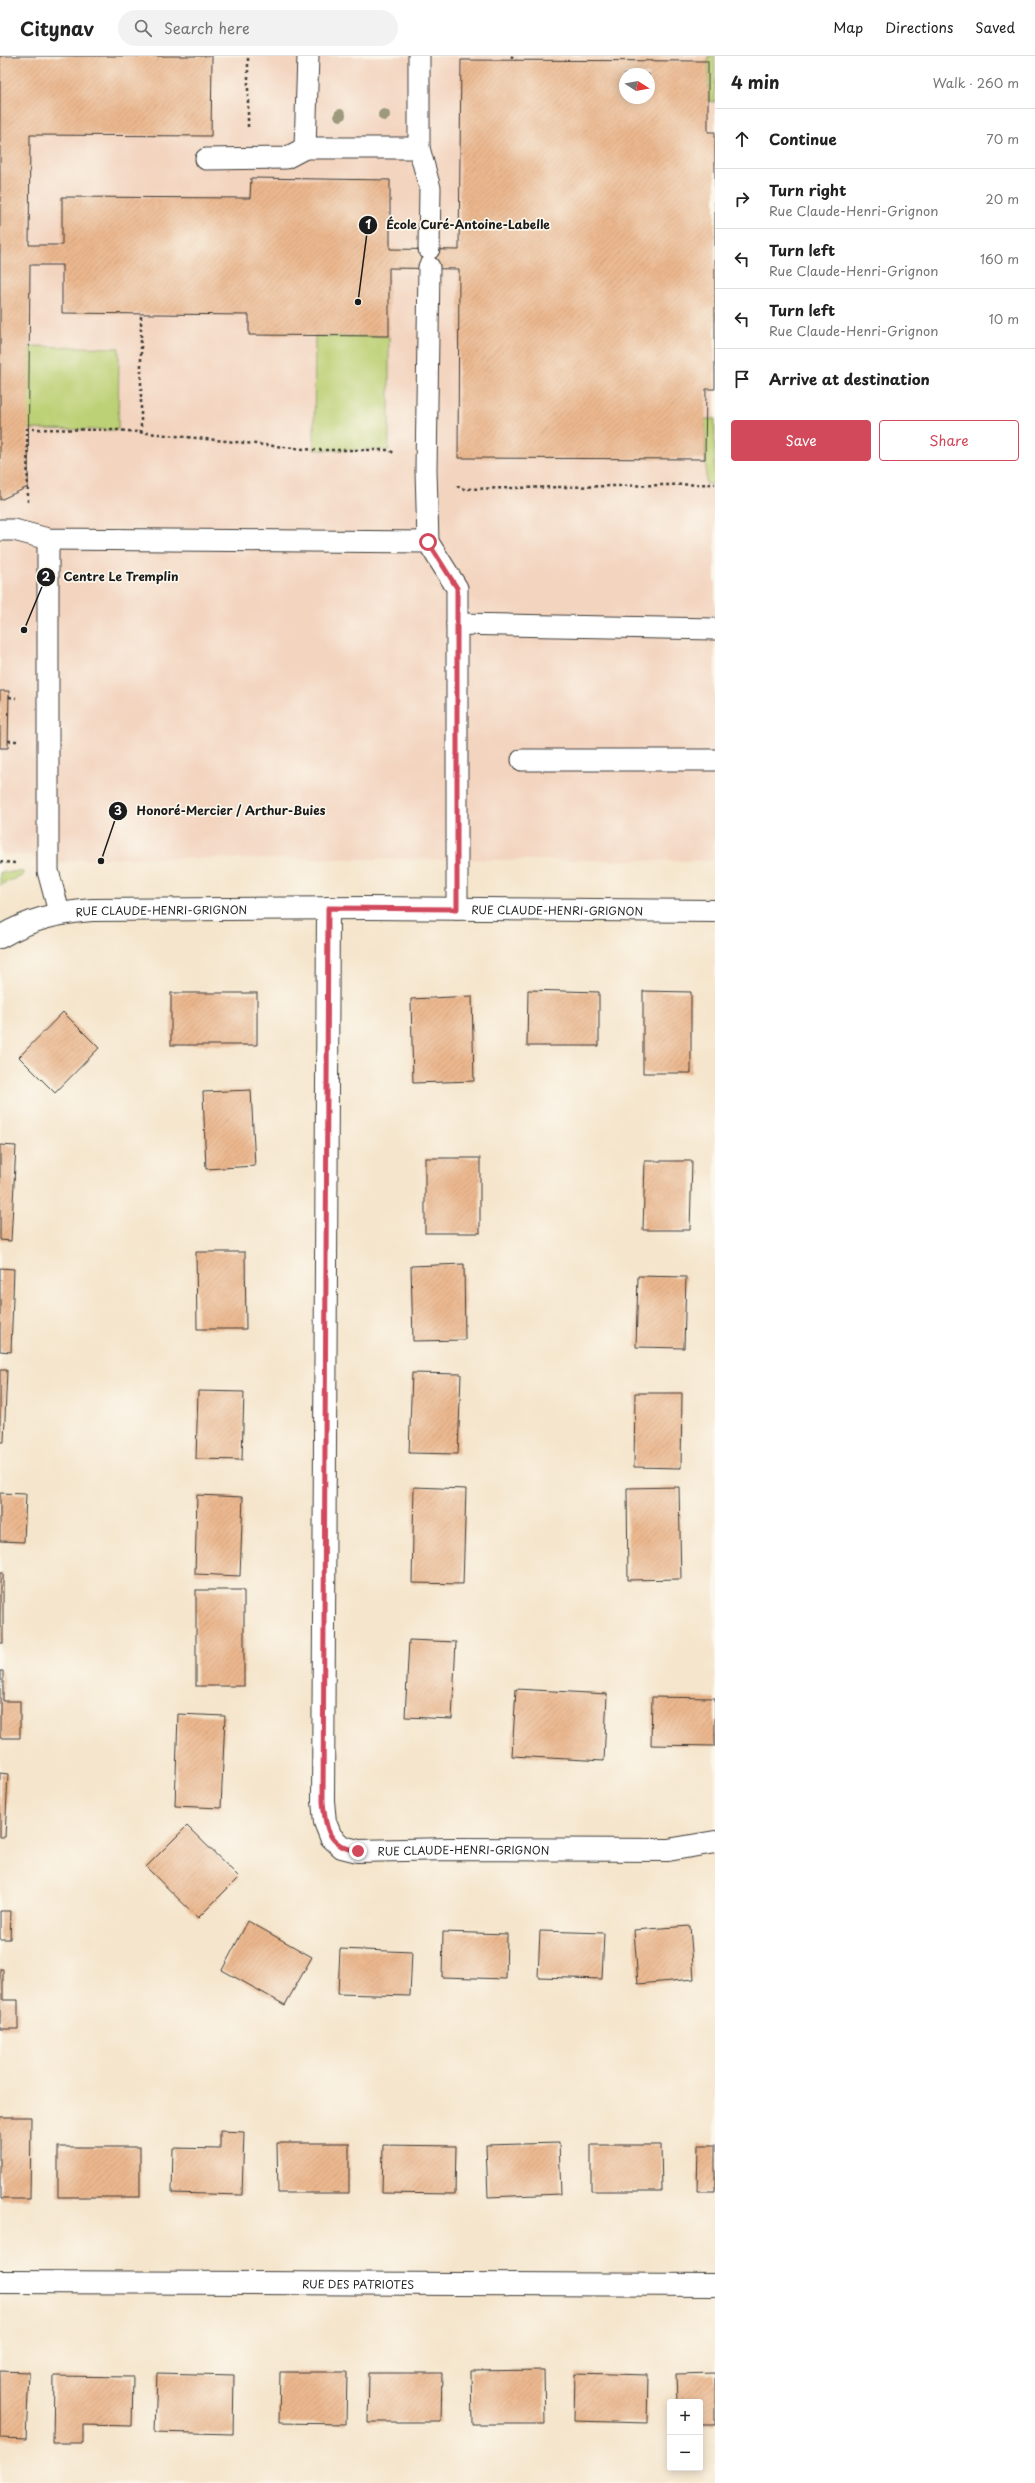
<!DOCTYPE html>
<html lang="en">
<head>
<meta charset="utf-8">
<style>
	:root { --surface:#fff; --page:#f2f2f2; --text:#222; --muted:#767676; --line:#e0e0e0; --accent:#d1495b }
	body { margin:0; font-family:"Playpen Sans",sans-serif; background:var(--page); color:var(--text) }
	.controls { position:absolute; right:12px; bottom:12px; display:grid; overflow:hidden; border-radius:4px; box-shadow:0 2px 10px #0003 }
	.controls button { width:36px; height:36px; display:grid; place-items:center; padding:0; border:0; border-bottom:1px solid var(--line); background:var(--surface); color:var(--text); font:20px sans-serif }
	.compass { position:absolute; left:619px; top:12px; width:36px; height:36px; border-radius:50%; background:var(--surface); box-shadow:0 2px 10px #0003; rotate:101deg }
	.stop { position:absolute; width:12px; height:12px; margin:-9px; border:3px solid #d1495b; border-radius:50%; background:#fff }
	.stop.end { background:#d1495b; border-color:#fff; box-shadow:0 1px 4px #0008 }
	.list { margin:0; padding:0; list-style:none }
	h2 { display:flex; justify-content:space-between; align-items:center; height:52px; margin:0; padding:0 16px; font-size:17px }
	h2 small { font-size:13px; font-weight:400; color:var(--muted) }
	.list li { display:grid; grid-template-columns:26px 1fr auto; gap:12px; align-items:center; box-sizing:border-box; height:60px; padding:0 16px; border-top:1px solid var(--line) }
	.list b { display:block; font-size:15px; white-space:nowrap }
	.list p { margin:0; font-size:13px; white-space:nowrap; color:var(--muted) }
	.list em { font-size:13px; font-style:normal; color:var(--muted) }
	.actions { display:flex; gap:8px; padding:12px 16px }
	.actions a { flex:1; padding:9px 0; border:1px solid var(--accent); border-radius:4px; text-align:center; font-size:14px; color:var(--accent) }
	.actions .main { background:var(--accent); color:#fff }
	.icon { flex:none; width:22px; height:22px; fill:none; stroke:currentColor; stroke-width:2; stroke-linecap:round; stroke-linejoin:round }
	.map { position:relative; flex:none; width:715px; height:2427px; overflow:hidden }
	header { display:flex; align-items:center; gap:24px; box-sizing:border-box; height:56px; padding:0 20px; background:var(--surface); border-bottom:1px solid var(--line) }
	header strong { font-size:19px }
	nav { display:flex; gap:22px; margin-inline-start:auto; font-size:14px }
	.search { width:280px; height:36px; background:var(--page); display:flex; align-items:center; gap:10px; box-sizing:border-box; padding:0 14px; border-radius:22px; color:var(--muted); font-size:15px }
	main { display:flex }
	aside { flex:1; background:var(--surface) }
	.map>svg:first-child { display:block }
	.built { fill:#f3d4bf; fill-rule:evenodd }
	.green { fill:#bcd074; stroke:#6c7648 }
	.building { fill:url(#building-hatch); fill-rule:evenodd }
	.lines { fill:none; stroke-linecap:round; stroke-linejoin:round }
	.lane-casing { stroke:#3d3a36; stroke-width:23 }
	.street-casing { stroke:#3d3a36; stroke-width:24 }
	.secondary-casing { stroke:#3d3a36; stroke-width:24 }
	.path { stroke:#3d3a36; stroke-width:2.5; stroke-dasharray:3 3; stroke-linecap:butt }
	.lane { stroke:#fff; stroke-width:21 }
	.street { stroke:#fff; stroke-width:22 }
	.secondary { stroke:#fff; stroke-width:22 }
	.tree { fill:#9c997c }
	.route { stroke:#d1495b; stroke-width:5 }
	.labels { text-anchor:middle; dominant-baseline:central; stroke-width:3.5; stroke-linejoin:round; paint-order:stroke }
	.street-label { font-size:11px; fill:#1c1c1c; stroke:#fbf7ec }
	.leader { fill:none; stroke:#1c1c1c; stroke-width:1.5 }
	.callout-dot { fill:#1c1c1c; stroke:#fbf7ec; stroke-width:1.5 }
	.mark-label { font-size:12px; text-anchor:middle; font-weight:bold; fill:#fff }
	.callout-label { font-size:12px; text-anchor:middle; font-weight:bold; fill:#1c1c1c; stroke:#fbf7ec; stroke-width:3.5; stroke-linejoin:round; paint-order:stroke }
</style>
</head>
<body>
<header>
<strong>Citynav</strong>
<div class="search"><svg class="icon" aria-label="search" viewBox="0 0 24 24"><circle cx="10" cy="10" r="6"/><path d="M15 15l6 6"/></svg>Search here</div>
<nav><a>Map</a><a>Directions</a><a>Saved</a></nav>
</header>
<main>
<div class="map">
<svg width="715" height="2427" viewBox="0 0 715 2427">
	<defs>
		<pattern id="building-hatch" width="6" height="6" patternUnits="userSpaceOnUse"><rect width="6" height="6" fill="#ebb78e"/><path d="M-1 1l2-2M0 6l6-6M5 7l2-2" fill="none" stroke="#c99d7a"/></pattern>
	</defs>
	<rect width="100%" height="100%" fill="#fbf7ec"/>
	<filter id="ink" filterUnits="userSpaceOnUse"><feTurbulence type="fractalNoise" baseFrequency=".025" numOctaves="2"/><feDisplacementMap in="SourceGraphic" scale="8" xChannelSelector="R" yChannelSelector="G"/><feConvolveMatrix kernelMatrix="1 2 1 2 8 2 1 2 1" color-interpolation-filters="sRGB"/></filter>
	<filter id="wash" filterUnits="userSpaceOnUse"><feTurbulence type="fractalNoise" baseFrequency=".012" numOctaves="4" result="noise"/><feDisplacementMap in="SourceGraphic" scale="16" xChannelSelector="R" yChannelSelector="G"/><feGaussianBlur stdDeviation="0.9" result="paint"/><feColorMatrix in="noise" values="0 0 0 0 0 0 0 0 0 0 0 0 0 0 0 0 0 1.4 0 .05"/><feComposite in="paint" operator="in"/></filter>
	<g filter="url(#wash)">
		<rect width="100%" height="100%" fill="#f5e5cc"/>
		<path class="built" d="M0 0H715V805L137 802 74 804 48 810 29 799 0 798ZM625 18H649V42H625Z"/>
		<g class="green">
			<polygon points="708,0 715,0 715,46 708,45"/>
			<polygon points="315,280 389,280 389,394 314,394"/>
			<polygon points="29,290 119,292 118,374 27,373"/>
			<polygon points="705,363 715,363 715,428 706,428"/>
			<polygon points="0,816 23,816 22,820 0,829"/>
		</g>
		<g id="blocks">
			<g class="building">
				<path d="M0 0H212L211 80 30 79 29 189H62V141L250 142 251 122 390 124V193L459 194 461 4 708 5V76H715V333H706L705 403 458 402 459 213 389 212V280L249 279V259L62 257V209H30L28 431 0 444ZM625 18H649V42H625Z"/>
				<polygon points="0,635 9,635 8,692 0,692"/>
				<polygon points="528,934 599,936 599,990 527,990"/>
				<polygon points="643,935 691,936 691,1017 643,1017"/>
				<rect x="171" y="937" width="86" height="52"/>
				<polygon points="472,940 474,1025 413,1027 411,943"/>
				<polygon points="63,956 99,992 55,1037 19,1001"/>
				<polygon points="251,1034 255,1110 206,1113 203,1036"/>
				<polygon points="0,1089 16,1090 11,1185 0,1184"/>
				<rect x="425" y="1102" width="55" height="75"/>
				<polygon points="645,1105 692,1105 690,1174 643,1174"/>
				<polygon points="196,1196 245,1196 246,1273 197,1273"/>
				<polygon points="464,1208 465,1284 413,1285 411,1210"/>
				<polygon points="0,1212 14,1213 11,1296 0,1295"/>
				<polygon points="638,1220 686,1221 684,1292 636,1291"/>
				<polygon points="0,1314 7,1314 4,1386 0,1386"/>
				<polygon points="412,1317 461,1318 458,1398 409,1397"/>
				<polygon points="198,1335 244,1336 242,1404 196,1403"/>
				<polygon points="635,1337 682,1337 681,1412 634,1411"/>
				<polygon points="414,1431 466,1433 463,1528 412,1527"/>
				<polygon points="679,1431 681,1523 628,1524 627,1432"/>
				<polygon points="0,1437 26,1438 24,1486 0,1485"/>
				<polygon points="197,1439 243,1441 240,1520 195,1518"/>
				<rect x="0" y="1517" width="3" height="70"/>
				<rect x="196" y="1534" width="48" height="96"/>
				<polygon points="409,1584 456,1586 452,1663 405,1661"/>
				<polygon points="0,1615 3,1615 3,1645 20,1645 20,1682 0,1682"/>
				<polygon points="516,1633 607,1638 604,1705 512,1700"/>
				<polygon points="652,1641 715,1642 715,1690 651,1689"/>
				<polygon points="178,1658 225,1660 221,1752 175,1750"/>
				<polygon points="0,1717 8,1718 5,1781 0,1781"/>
				<polygon points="187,1770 239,1821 198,1862 146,1811"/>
				<polygon points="0,1855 11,1855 10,1883 0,1883"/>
				<polygon points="248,1865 312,1901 285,1949 222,1914"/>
				<polygon points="690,1870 694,1923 638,1928 634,1874"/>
				<polygon points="540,1875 604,1877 602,1923 538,1921"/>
				<polygon points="443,1876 507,1878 506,1923 442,1921"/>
				<polygon points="340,1893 412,1896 410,1940 338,1938"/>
				<polygon points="0,1913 3,1913 3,1944 18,1944 18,1973 0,1973"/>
				<polygon points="0,2061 31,2061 30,2143 0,2143"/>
				<polygon points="220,2075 244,2076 242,2139 172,2137 173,2092 220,2093"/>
				<polygon points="277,2087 349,2087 349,2137 278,2137"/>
				<polygon points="559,2087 561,2138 488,2141 486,2089"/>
				<polygon points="383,2089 456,2090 455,2138 382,2137"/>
				<polygon points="591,2089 661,2089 662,2135 591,2135"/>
				<polygon points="698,2089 715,2089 715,2136 697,2136"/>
				<rect x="58" y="2091" width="82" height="50"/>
				<polygon points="544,2314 545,2368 472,2368 471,2315"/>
				<polygon points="0,2315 29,2316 26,2383 0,2382"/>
				<polygon points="280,2316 347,2316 346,2368 279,2367"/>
				<polygon points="157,2317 234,2319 233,2378 155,2376"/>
				<polygon points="369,2317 442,2317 441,2366 368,2366"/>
				<polygon points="575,2317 648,2319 647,2367 574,2365"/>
				<polygon points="715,2317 715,2369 700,2369 700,2346 677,2346 676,2318"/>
				<polygon points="54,2320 133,2321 132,2370 83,2369 83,2387 53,2387"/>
			</g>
		</g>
	</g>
	<g filter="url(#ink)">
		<use href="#blocks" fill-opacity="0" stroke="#3d3a36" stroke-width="1"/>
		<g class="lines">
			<defs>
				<g id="lane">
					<polyline points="308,0 305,92 419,92 419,0"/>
					<polyline points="419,92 430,132 429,193"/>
					<polyline points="206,103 286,102 305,92"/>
					<polyline points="0,474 14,474 48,483 428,486 457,532 457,853"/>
					<polyline points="48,483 48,815 59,856"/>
					<polyline points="428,486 426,414 429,211"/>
					<polyline points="457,568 715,573"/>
					<polyline points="522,704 715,704"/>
				</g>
				<g id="street">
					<path id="s1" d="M328 852 323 1745 325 1766 331 1781 342 1791 358 1795 449 1793 668 1794 715 1786"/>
					<path id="s2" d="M0 881C31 863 56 857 92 854L367 852 715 855"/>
				</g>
				<g id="secondary">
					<path id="s3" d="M0 2226 715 2229"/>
				</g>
			</defs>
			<use href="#lane" class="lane-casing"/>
			<use href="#street" class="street-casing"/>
			<use href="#secondary" class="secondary-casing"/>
			<g class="path">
				<polyline points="511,0 516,4"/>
				<polyline points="248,71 248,0"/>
				<polyline points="141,377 141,258"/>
				<polyline points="457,430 462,433 715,428"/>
				<polyline points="28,446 27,373 118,374 314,394 389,394 394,397"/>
				<polyline points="9,641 16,642"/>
				<polyline points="8,685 18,685"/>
				<polyline points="0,806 17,807"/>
			</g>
			<use href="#lane" class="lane"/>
			<use href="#street" class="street"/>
			<use href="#secondary" class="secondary"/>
		</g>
		<g class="tree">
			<circle cx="340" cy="59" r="6"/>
			<circle cx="384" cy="59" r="6"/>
		</g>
	</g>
	<g class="lines" filter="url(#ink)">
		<path class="route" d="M358 1795C328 1791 325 1771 323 1745L328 852 457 853V532L428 486"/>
	</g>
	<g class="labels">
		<g class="street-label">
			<text stroke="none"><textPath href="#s2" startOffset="166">RUE CLAUDE-HENRI-GRIGNON</textPath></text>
			<text stroke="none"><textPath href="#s2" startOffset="562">RUE CLAUDE-HENRI-GRIGNON</textPath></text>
			<text stroke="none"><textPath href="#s1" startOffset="1067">RUE CLAUDE-HENRI-GRIGNON</textPath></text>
			<text stroke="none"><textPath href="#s3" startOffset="358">RUE DES PATRIOTES</textPath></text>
		</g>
	</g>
	<path class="leader" d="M358 246L368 169M24 574L46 521M101 805L118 755"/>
	<g class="callout-dot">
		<circle cx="358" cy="246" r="4"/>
		<circle cx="24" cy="574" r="4"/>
		<circle cx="101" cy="805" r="4"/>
		<circle cx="368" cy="169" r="10"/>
		<circle cx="46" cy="521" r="10"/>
		<circle cx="118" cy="755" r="10"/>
	</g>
	<g class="mark-label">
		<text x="368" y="173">1</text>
		<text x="46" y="525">2</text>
		<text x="118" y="759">3</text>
	</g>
	<g class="callout-label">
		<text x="468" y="173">École Curé-Antoine-Labelle</text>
		<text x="121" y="525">Centre Le Tremplin</text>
		<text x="231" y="759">Honoré-Mercier / Arthur-Buies</text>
	</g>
</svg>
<div class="controls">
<button>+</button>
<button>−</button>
</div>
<svg class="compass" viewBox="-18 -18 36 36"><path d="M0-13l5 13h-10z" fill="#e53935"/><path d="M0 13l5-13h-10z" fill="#767676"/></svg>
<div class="stop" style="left:428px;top:486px"></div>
<div class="stop end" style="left:358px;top:1795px"></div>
</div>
<aside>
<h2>4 min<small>Walk · 260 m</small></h2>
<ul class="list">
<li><svg class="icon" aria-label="ahead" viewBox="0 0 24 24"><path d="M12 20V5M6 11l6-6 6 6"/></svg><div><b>Continue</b></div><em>70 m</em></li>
<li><svg class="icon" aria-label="right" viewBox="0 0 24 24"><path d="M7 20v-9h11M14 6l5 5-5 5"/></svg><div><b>Turn right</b><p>Rue Claude-Henri-Grignon</p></div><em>20 m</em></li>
<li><svg class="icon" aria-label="left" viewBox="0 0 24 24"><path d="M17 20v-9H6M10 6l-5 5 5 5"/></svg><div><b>Turn left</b><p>Rue Claude-Henri-Grignon</p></div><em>160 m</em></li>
<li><svg class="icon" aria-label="left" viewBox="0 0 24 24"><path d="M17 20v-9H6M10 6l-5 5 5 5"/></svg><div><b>Turn left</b><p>Rue Claude-Henri-Grignon</p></div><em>10 m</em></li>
<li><svg class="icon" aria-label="arrive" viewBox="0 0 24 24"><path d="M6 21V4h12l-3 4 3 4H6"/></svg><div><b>Arrive at destination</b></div></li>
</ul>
<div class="actions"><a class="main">Save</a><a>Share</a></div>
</aside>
</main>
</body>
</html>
